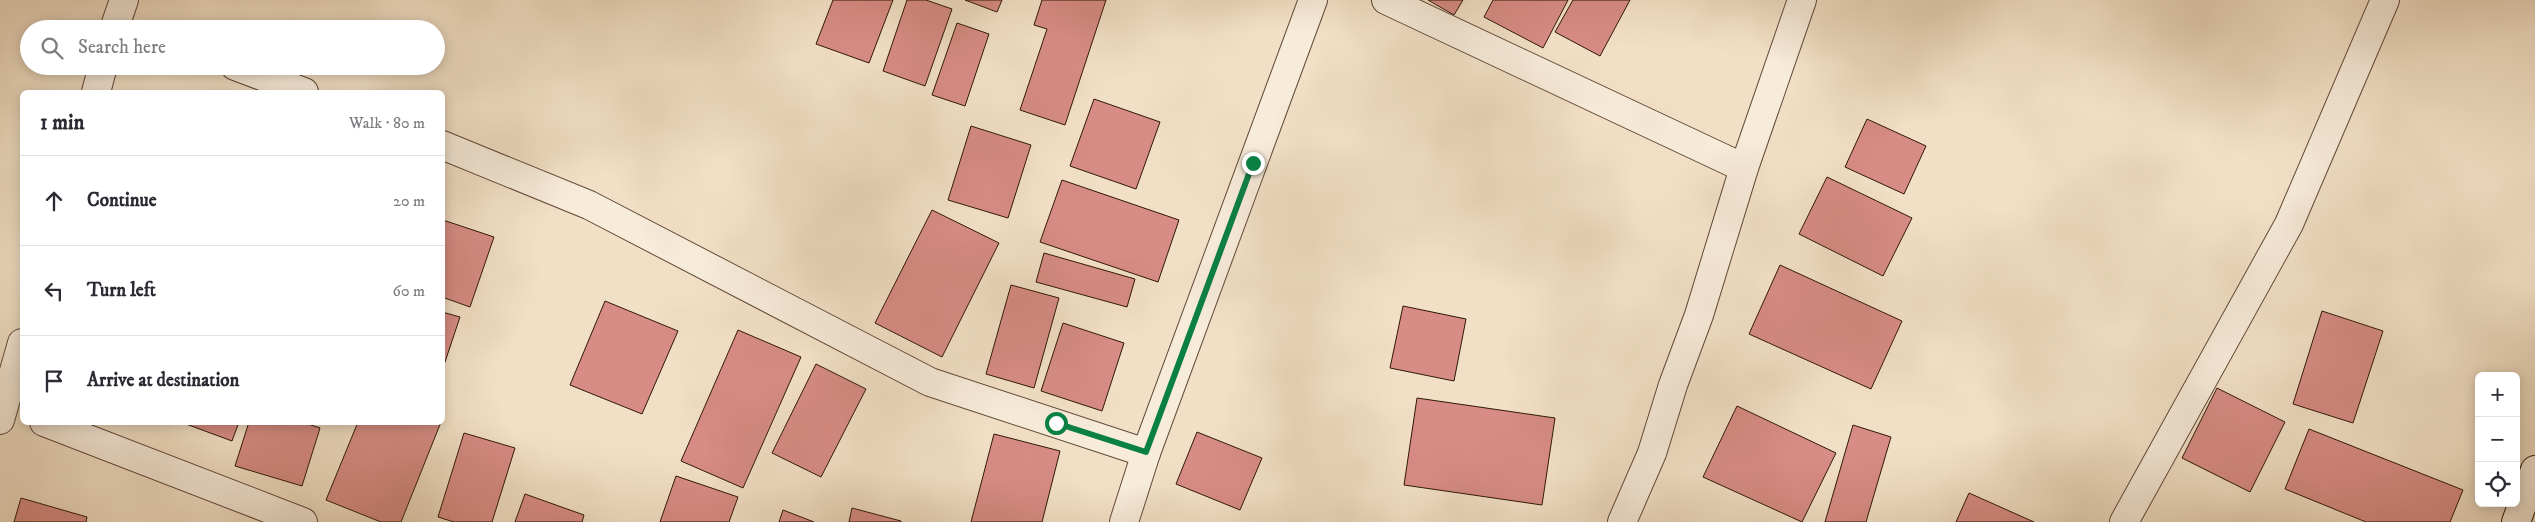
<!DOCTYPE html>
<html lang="en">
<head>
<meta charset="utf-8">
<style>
	:root { --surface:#fff; --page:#f2f2f3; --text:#2b2b33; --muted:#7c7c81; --line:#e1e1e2 }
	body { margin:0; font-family:"IM FELL DW Pica",serif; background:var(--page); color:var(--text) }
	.controls { position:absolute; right:15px; bottom:15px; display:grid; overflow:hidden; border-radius:8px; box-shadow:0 2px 12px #0003 }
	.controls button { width:45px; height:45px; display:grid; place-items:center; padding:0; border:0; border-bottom:1px solid var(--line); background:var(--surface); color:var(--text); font:25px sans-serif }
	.stop { position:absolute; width:15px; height:15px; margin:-11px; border:4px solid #0b8043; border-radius:50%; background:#fff }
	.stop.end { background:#0b8043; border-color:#fff; box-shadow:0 1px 5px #0008 }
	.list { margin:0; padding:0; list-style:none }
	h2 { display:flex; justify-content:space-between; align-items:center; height:65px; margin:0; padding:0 20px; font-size:21px }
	h2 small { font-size:16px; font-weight:400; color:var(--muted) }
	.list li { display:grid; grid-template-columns:32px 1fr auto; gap:15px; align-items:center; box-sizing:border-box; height:90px; padding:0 20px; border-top:1px solid var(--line) }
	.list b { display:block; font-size:19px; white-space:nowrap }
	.list em { font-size:16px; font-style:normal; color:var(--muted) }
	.icon { flex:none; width:28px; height:28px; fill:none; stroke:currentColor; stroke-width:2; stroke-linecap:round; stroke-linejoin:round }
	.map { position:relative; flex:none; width:2535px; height:522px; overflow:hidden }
	.search { position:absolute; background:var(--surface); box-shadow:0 2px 12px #0003; left:20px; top:20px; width:425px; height:55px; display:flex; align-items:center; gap:12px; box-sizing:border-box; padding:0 18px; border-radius:28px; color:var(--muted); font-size:19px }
	.panel { position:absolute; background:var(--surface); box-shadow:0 2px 12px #0003; left:20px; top:90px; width:425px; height:335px; border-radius:8px }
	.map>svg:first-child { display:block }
	.building { fill:#d78c85; stroke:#2f1709 }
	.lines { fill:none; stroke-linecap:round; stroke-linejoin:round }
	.street-casing { stroke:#604938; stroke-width:30 }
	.secondary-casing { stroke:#2f1709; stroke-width:30 }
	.street { stroke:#f7ebda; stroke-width:28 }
	.secondary { stroke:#f7ebda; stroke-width:28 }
	.route { stroke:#0b8043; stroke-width:6 }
</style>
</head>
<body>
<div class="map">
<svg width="2535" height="522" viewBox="0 0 2535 522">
	<rect width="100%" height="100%" fill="#f2e0c6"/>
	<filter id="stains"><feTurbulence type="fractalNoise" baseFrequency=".004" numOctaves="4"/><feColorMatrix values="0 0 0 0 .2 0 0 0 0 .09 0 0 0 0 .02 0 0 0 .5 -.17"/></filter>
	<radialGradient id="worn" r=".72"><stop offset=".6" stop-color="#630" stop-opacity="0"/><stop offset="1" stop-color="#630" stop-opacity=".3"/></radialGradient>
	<g class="building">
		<polygon points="833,0 893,0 869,63 816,44"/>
		<polygon points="907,0 926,0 952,9 925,86 883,71"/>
		<polygon points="965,0 1002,0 997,12"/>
		<polygon points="1042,0 1106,0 1065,125 1020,110 1047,29 1034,25"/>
		<polygon points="1428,0 1463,0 1454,15"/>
		<polygon points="1493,0 1568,0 1543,48 1484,17"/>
		<polygon points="1573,0 1630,0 1600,56 1555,32"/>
		<polygon points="957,23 989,34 965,106 932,95"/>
		<polygon points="1094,99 1160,122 1136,189 1070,166"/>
		<polygon points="1867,119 1926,146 1904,194 1845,167"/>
		<polygon points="971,126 1031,145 1008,218 948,200"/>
		<polygon points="1827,177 1912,218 1883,276 1799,234"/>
		<polygon points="1062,180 1179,220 1158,282 1040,242"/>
		<polygon points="932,210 999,243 942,357 875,323"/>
		<polygon points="443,220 494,237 470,307 442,297"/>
		<polygon points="1044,253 1135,279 1127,307 1036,282"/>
		<polygon points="1780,265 1902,321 1871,389 1749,334"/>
		<polygon points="1011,285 1059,298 1034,388 986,374"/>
		<polygon points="605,301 678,331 642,414 570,385"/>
		<polygon points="1403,306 1466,319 1454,381 1390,368"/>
		<polygon points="2322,311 2383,331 2353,423 2293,404"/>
		<polygon points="442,312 460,317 442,371"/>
		<polygon points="1063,323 1124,343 1102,411 1041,391"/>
		<polygon points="738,330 801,357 743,488 681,461"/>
		<polygon points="816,364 866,389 821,477 772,453"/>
		<polygon points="2217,388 2285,422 2250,492 2182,458"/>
		<polygon points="1417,398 1555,418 1542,505 1404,485"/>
		<polygon points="1737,406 1836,453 1802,522 1703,477"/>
		<polygon points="187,422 239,422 232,441 186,424"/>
		<polygon points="249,422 302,422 320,428 302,486 235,466"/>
		<polygon points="358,422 441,422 401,522 381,522 326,500"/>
		<polygon points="1853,425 1891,437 1866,522 1825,522"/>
		<polygon points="2309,429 2463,490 2450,522 2366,522 2285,489"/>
		<polygon points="1197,432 1262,458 1240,510 1176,484"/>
		<polygon points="464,433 515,448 492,522 454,522 438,517"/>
		<polygon points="994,434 1060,451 1042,522 971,522"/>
		<polygon points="676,476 738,497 729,522 660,522"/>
		<polygon points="1969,493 2034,522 1956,522"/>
		<polygon points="525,494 584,515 582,522 515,522"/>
		<polygon points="21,498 87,517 86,522 14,522"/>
		<polygon points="852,508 901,521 901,522 849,522"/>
		<polygon points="783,510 814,522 779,522"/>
	</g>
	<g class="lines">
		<defs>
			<g id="street">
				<polyline points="1386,0 1744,168"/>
				<polyline points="114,29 124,0"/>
				<polyline points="235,66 304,92"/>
				<polyline points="96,92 103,66"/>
				<polyline points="442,145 589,205 930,382 1146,453"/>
				<polyline points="0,420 22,343"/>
				<polyline points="44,422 303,522"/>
				<polyline points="1124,522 1146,453 1313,0"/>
				<polyline points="1622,522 1652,453 1673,385 1699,315 1744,168 1802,0"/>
				<polyline points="2124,522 2289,224 2385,0"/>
			</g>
			<polyline id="secondary" points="2516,522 2535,470"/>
		</defs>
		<use href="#street" class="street-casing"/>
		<use href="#secondary" class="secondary-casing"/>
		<use href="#street" class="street"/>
		<use href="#secondary" class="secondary"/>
	</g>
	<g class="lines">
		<polyline class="route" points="1056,423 1146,452 1253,163"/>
	</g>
	<rect width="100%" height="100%" filter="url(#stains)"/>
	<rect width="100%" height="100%" fill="url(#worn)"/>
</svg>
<div class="controls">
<button>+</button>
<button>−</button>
<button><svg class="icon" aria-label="locate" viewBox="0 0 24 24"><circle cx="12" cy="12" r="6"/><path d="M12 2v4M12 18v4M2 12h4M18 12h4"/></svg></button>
</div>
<div class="stop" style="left:1056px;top:423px"></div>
<div class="stop end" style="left:1253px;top:163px"></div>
<div class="search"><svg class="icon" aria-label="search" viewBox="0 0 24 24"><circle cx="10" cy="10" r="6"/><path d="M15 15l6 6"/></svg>Search here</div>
<section class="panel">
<h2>1 min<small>Walk · 80 m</small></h2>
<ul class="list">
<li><svg class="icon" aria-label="ahead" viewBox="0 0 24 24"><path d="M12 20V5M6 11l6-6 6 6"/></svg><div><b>Continue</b></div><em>20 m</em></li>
<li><svg class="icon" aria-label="left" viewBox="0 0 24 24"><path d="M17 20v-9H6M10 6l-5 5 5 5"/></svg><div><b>Turn left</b></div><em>60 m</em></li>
<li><svg class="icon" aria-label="arrive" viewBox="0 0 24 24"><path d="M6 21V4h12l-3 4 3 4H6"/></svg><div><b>Arrive at destination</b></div></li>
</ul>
</section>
</div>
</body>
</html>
